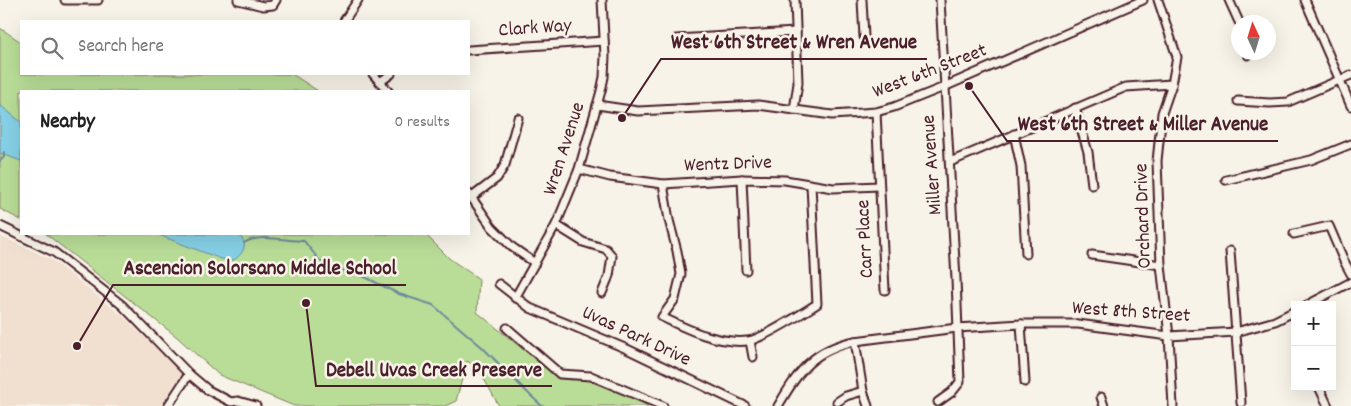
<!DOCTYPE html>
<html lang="en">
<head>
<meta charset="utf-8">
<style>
	:root { --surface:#fff; --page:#f2f2f2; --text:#222; --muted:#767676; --line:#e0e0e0 }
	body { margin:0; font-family:Dekko,sans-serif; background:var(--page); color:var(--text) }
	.controls { position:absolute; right:15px; bottom:15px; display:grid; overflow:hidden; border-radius:0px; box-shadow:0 5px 20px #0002 }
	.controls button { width:45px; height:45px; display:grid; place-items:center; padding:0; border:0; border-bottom:1px solid var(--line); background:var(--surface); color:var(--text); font:25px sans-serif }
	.compass { position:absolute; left:1231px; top:15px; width:45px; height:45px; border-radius:50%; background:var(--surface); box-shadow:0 5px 20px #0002; rotate:356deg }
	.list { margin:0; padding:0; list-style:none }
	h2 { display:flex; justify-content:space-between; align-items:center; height:65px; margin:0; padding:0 20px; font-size:21px }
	h2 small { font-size:16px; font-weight:400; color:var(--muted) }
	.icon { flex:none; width:28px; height:28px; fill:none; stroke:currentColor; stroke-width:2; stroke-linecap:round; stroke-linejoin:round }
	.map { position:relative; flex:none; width:1351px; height:406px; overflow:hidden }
	.search { position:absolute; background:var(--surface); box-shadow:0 5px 20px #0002; left:20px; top:20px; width:450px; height:55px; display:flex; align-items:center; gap:12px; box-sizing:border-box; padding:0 18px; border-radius:0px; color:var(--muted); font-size:19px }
	.panel { position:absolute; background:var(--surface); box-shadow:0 5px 20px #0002; left:20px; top:90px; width:450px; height:145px; border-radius:0px }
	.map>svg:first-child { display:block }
	.built { fill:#f1dfcf }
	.green { fill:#b9dd97; stroke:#827e61 }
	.water { fill:#86d1e7; stroke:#6e8a9c }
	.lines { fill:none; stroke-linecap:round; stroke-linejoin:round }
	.stream { stroke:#6e8a9c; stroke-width:2 }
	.minor-casing { stroke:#4a1f2b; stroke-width:11 }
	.minor { stroke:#f7f3e8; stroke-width:7 }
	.labels { text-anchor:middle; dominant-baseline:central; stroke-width:5; stroke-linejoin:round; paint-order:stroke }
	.street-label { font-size:20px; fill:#4a1f2b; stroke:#f7f3e8 }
	.leader { fill:none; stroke:#4a1f2b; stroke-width:2 }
	.callout-dot { fill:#4a1f2b; stroke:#f7f3e8; stroke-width:2 }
	.callout-label { font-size:21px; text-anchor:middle; font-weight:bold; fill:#4a1f2b; stroke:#f7f3e8; stroke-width:5; stroke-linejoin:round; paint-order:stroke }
</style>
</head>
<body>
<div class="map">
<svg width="1351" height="406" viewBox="0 0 1351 406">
	<rect width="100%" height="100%" fill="#f7f3e8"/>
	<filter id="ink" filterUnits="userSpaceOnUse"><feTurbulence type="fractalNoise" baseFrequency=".02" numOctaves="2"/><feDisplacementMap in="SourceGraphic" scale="10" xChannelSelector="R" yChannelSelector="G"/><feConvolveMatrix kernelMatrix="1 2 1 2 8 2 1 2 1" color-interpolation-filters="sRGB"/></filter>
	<g filter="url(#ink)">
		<polygon class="built" points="0,236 52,260 124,317 182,374 161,406 0,406"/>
		<g class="green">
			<polygon points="0,28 21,42 21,74 292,74 318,91 21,91 21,220 0,209"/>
			<polygon points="46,234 425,234 450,259 479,279 477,312 557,377 581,378 605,385 648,406 499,406 478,368 467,361 456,401 445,406 294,406 219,375 177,337"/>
		</g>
		<g class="water">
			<polygon points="0,105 21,122 21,161 0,153"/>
			<path d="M156 234H237C249 242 245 252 234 260L221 259Z"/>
		</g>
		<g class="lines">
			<g class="stream">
				<polyline points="0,161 4,157 4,152"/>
				<path d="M244 243C260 233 285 241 304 241L320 261 329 266 365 277 399 294 433 305 482 347 531 396 542 406"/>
			</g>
			<defs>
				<g id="minor">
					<polyline points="65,0 98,0"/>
					<polyline points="238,0 263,6 273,5 276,0"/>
					<polyline points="862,0 864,37"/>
					<polyline points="1158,0 1177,57 1172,84 1162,113 1157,161 1161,265 1169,336 1173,406"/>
					<polyline points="1229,0 1239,22"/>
					<polyline points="1305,0 1351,106"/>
					<polyline points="344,21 358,0"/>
					<polyline points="676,39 796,32"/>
					<polyline points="469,50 604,41"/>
					<polyline points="1248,55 1248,52"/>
					<polyline points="373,74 388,91"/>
					<polyline points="380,82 391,74"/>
					<polyline points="1238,101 1270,103 1288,102 1351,75"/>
					<polyline points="597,105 638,111 758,105 832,115 876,112 894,107 944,87 1143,0"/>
					<polyline points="1075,108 1088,152 1092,185"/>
					<polyline points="794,110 798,83 795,0"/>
					<polyline points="876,112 885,290"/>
					<polyline points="1014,134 1021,166 1026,254"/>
					<polyline points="950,162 1126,87 1172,84"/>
					<polyline points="579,169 610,177 663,184 742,179 785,180 833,188 879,186"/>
					<polyline points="742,179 746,270"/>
					<polyline points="1226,180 1311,160 1351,144"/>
					<path d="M663 184 669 220 677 251 681 274 675 299 662 317C689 330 718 344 748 341 761 340 804 312 817 304L811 185"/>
					<polyline points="469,194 492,227 512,247 535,263"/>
					<polyline points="472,197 497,178 505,165 518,118"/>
					<polyline points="556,225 583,242 606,249 612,256 609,276 602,293"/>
					<polyline points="0,226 54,252 122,305 189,374 208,390 231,402 238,401 256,406"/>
					<polyline points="1294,234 1329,226 1344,261 1351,274"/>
					<polyline points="1230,251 1241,403"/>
					<polyline points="1092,255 1161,265"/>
					<polyline points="499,284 530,308 627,349 745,406"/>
					<polyline points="515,298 556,225 579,169 601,91 604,77 605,56 602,0"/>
					<polyline points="1307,305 1351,282"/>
					<polyline points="1021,324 1025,382"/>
					<polyline points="507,328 560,374 591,376 663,406"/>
					<polyline points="750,341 753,357"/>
					<polyline points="855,341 863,391 868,406"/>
					<polyline points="1319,387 1328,406"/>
					<polyline points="1101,397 1104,406"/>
					<polyline points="837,402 846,396 863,391"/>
					<polyline points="938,402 952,392 960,382 956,279 940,0"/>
					<polyline points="168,406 189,374"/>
					<path d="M778 406C799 371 812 350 855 341L957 328 1021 324H1078L1169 336 1236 332 1275 321 1295 311"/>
				</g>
			</defs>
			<use href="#minor" class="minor-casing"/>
			<use href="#minor" class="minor"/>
		</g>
	</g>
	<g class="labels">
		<g class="street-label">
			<text transform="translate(535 29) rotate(-4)">Clark Way</text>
			<text transform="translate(930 72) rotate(-21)">West 6th Street</text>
			<text transform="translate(565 149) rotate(-72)">Wren Avenue</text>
			<text transform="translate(728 165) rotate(-2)">Wentz Drive</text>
			<text transform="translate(933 165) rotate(-94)">Miller Avenue</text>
			<text transform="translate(1144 216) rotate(-92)">Orchard Drive</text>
			<text transform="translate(866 239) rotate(-93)">Carr Place</text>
			<text transform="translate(1131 313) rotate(4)">West 8th Street</text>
			<text transform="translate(636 337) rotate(25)">Uvas Park Drive</text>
		</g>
	</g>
	<path class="leader" d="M622 118L661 59H927M969 86L1007 141H1278M77 346L113 285H406M306 303L316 386H552"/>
	<g class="callout-dot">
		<circle cx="622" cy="118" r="5"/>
		<circle cx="969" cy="86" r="5"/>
		<circle cx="77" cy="346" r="5"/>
		<circle cx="306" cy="303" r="5"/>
	</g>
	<g class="callout-label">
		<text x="794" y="48">West 6th Street &amp; Wren Avenue</text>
		<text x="1143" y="130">West 6th Street &amp; Miller Avenue</text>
		<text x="260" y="274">Ascencion Solorsano Middle School</text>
		<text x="434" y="376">Debell Uvas Creek Preserve</text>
	</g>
</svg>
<div class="controls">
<button>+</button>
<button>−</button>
</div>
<svg class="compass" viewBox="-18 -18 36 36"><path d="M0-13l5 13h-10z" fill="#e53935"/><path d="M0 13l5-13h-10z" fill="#767676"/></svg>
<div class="search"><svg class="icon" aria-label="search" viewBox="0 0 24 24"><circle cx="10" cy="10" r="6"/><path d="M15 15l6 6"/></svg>Search here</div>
<section class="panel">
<h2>Nearby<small>0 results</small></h2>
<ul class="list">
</ul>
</section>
</div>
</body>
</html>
